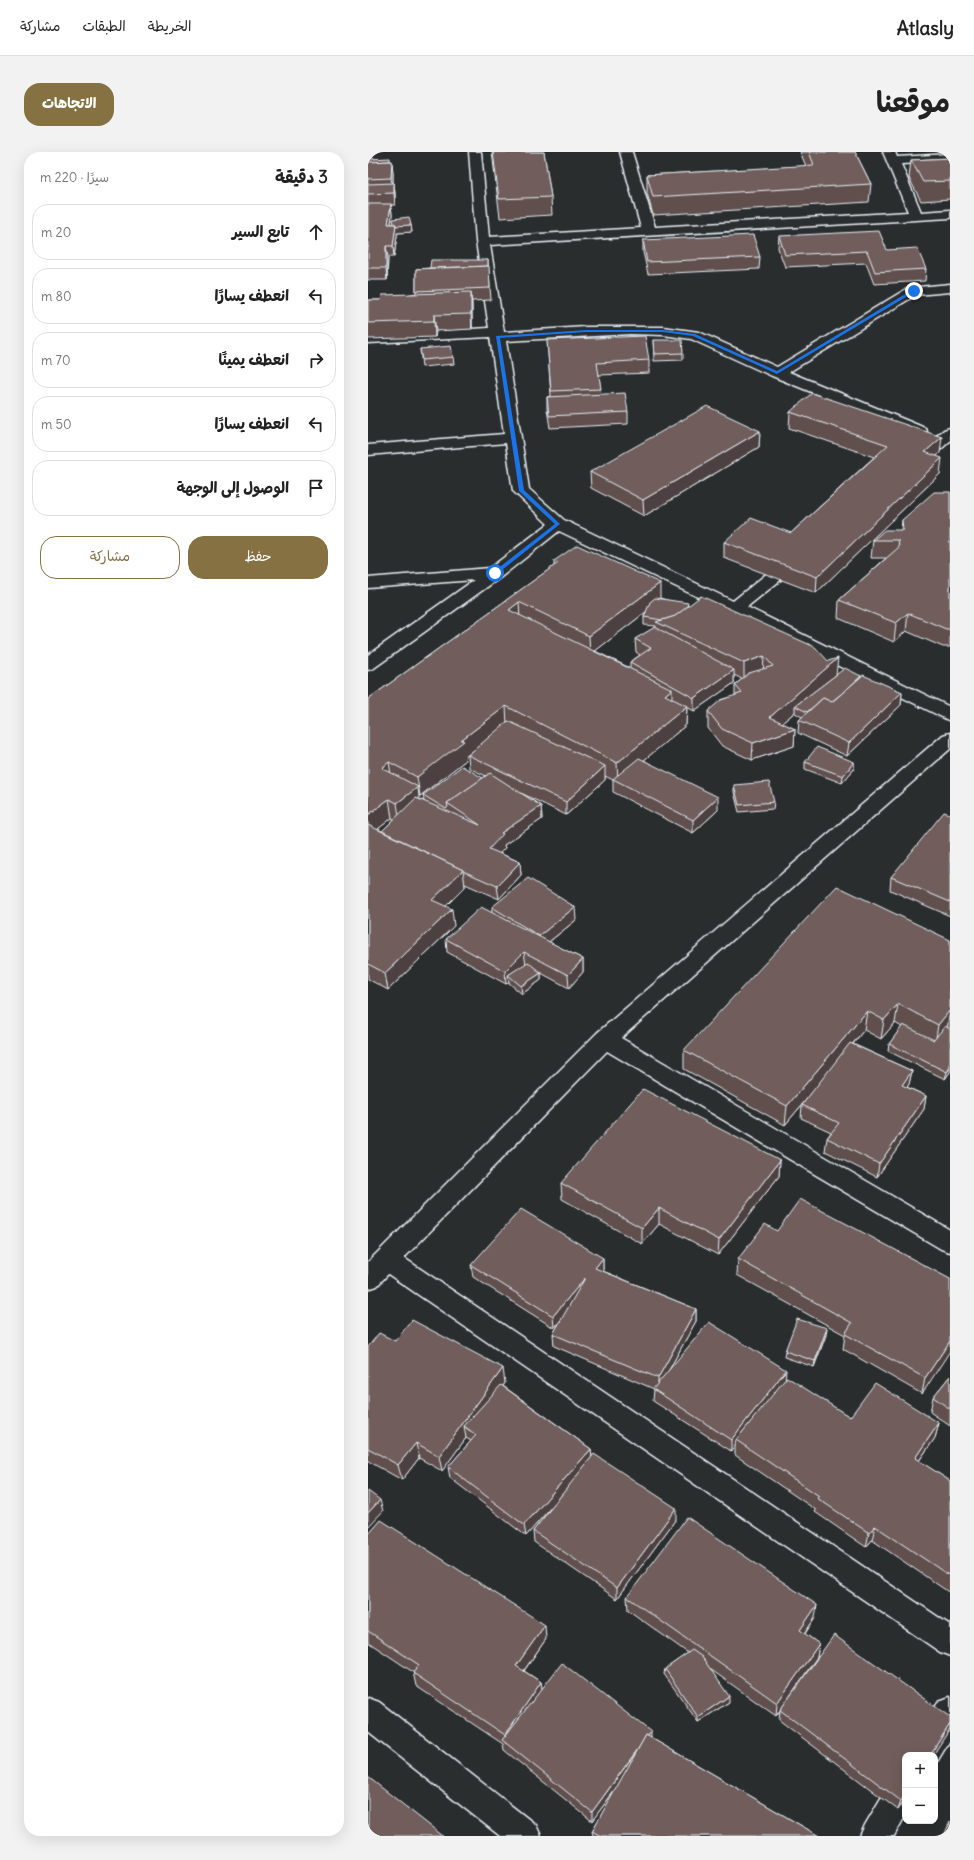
<!DOCTYPE html>
<html lang="ar">
<head>
<meta charset="utf-8">
<style>
	:root { --surface:#fff; --page:#f2f2f2; --text:#222; --muted:#767676; --line:#e0e0e0; --accent:#857141 }
	body { margin:0; font-family:Delius,"Playpen Sans Arabic",sans-serif; background:var(--page); color:var(--text); direction:rtl }
	.controls { position:absolute; right:12px; bottom:12px; display:grid; overflow:hidden; border-radius:8px; box-shadow:0 4px 16px #0002 }
	.controls button { width:36px; height:36px; display:grid; place-items:center; padding:0; border:0; border-bottom:1px solid var(--line); background:var(--surface); color:var(--text); font:20px sans-serif }
	.stop { position:absolute; width:12px; height:12px; margin:-9px; border:3px solid #1a73e8; border-radius:50%; background:#fff }
	.stop.end { background:#1a73e8; border-color:#fff; box-shadow:0 1px 4px #0008 }
	.list { margin:0; padding:0; list-style:none }
	h2 { display:flex; justify-content:space-between; align-items:center; height:52px; margin:0; padding:0 16px; font-size:17px }
	h2 small { font-size:13px; font-weight:400; color:var(--muted) }
	.list li { display:grid; grid-template-columns:26px 1fr auto; gap:12px; align-items:center; box-sizing:border-box; height:56px; margin:0 8px 8px; padding:0 8px; border:1px solid var(--line); border-radius:16px }
	.list b { display:block; font-size:15px; white-space:nowrap }
	.list em { font-size:13px; font-style:normal; color:var(--muted) }
	.actions { display:flex; gap:8px; padding:12px 16px }
	.actions a { flex:1; padding:9px 0; border:1px solid var(--accent); border-radius:16px; text-align:center; font-size:14px; color:var(--accent) }
	.actions .main { background:var(--accent); color:#fff }
	.icon { flex:none; width:22px; height:22px; fill:none; stroke:currentColor; stroke-width:2; stroke-linecap:round; stroke-linejoin:round }
	.map { position:relative; flex:none; width:582px; height:1684px; overflow:hidden; direction:ltr; border-radius:16px }
	header { display:flex; align-items:center; gap:24px; box-sizing:border-box; height:56px; padding:0 20px; background:var(--surface); border-bottom:1px solid var(--line) }
	header strong { font-size:19px }
	nav { display:flex; gap:22px; margin-inline-start:auto; font-size:14px }
	.intro { display:flex; align-items:center; justify-content:space-between; box-sizing:border-box; height:96px; padding:0 24px }
	h1 { margin:0; font-size:28px }
	.button { padding:10px 18px; border-radius:16px; background:var(--accent); color:#fff; font-size:14px; font-weight:700 }
	main { display:flex; gap:24px; padding:0 24px }
	aside { flex:1; background:var(--surface); border-radius:16px; box-shadow:0 4px 16px #0002 }
	.map>svg:first-child { display:block }
	.lines { fill:none; stroke-linecap:round; stroke-linejoin:round }
	.minor-casing { stroke:#e8f1f8; stroke-width:3 }
	.minor { fill:#2a2d2e; fill-rule:evenodd }
	.wall { fill:#60504e; stroke:#e8f1f8; fill-rule:evenodd }
	.shaded-wall { fill:#4e4140; stroke:#e8f1f8 }
	.building { fill:#705d5b; stroke:#e8f1f8 }
	.route { fill:#1a73e8 }
</style>
</head>
<body>
<header>
<strong>Atlasly</strong>
<nav><a>الخريطة</a><a>الطبقات</a><a>مشاركة</a></nav>
</header>
<div class="intro"><h1>موقعنا</h1><a class="button">الاتجاهات</a></div>
<main>
<div class="map">
<svg width="582" height="1684" viewBox="0 0 582 1684">
	<rect width="100%" height="100%" fill="#2a2d2e"/>
	<filter id="ink" filterUnits="userSpaceOnUse"><feTurbulence type="fractalNoise" baseFrequency=".025" numOctaves="2"/><feDisplacementMap in="SourceGraphic" scale="8" xChannelSelector="R" yChannelSelector="G"/><feConvolveMatrix kernelMatrix="1 2 1 2 8 2 1 2 1" color-interpolation-filters="sRGB"/></filter>
	<g filter="url(#ink)">
		<g class="lines">
			<defs>
				<g id="minor">
					<path d="M101 0H113L121 85 273 76 252 0H264L287 75 540 60 515 0H527L529 5 582 2V10L533 12 553 60 582 58V66L122 93 136 180 218 175H295L331 180 409 215 540 136 582 132V140L548 143 421 220 557 276 559 279 557 282 551 284 404 224 323 187 295 183 262 182 138 189 161 337 196 368 365 449 423 402 429 401 435 402 438 406 435 410 379 455 582 555V569L369 464C362 469 358 471 350 469L347 465 355 457 191 379 133 425 6 516 0 518V503L106 428 0 436V426L122 416 180 372 145 339 138 291 0 303V293L136 282 122 185 0 191V183L121 176 108 89Z"/>
					<path d="M582 276V289C572 297 559 314 544 310L542 307 544 304 576 278Z"/>
					<polygon points="582,581 582,597 253,886 582,1078 582,1100 573,1097 239,899 36,1106 582,1473 582,1504 572,1500 20,1122 9,1134 0,1137 0,1110 229,881 575,583"/>
					<polygon points="582,1545 582,1588 567,1613 567,1603 541,1603 545,1592 571,1549"/>
					<polygon points="0,1546 11,1550 168,1673 173,1684 132,1684 0,1580"/>
					<polygon points="537,1620 537,1664 526,1684 492,1684 497,1673 526,1624"/>
				</g>
			</defs>
			<use href="#minor" class="minor-casing"/>
			<use href="#minor" class="minor"/>
		</g>
		<g class="wall">
			<polygon points="124,0 176,0 183,45 184,63 132,66"/>
			<polygon points="432,0 487,0 503,32 501,50 285,63 279,41 279,23 438,14"/>
			<polygon points="0,3 3,6 23,9 25,21 25,31 26,31 27,42 27,53 23,53 24,63 23,72 26,72 25,67 43,73 44,80 29,81 29,84 26,105 20,105 19,128 0,128"/>
			<polygon points="582,6 582,47 553,49 541,26 543,8"/>
			<polygon points="411,84 519,98 558,117 557,129 506,132 498,111 417,115 410,96"/>
			<polygon points="275,88 392,105 391,117 280,122 275,100"/>
			<polygon points="120,108 123,148 104,149 104,177 68,179 67,185 0,187 0,148 13,148 48,141 48,117 62,116"/>
			<polygon points="179,188 281,208 281,221 231,223 233,242 260,260 260,272 182,276 179,257 179,245 183,244"/>
			<polygon points="285,188 315,201 315,208 286,209"/>
			<polygon points="52,197 85,205 86,212 54,215"/>
			<polygon points="422,260 572,301 568,304 572,322 448,441 356,406 356,390 423,381 506,305 421,276"/>
			<polygon points="392,279 391,295 276,364 223,336 222,320"/>
			<polygon points="582,340 582,495 575,495 538,479 526,490 470,466 471,448 518,406 503,406 505,388 533,378 534,368"/>
			<path d="M186 409 292 446 320 454 468 522 493 524 534 540 533 553 479 604 430 581 431 568 434 565 427 561V560L414 571 427 577 426 594 384 608 354 594 340 576V559L367 544V533L374 527 366 523V531L326 559 319 555 318 573 276 608 350 658 325 681 245 640V628L237 624V628L198 663 153 641 173 654 174 667 136 693 137 696 131 701 152 710 153 723 131 747 97 732V735L77 754 86 774 20 838 0 827V547L186 414ZM278 460 276 465V473L288 474V475L267 487 268 500 272 503 262 510V516L227 499ZM100 603 101 616 118 624 115 626 55 643 56 649 51 647V644H52L98 608 97 605ZM24 666 26 667 14 679 10 677Z"/>
			<polygon points="437,610 486,610 486,617 474,631 437,617"/>
			<polygon points="366,633 406,650 405,657 371,660 366,640"/>
			<polygon points="582,662 582,764 522,738 523,725"/>
			<polygon points="124,755 208,768 181,790 215,807 215,820 201,836 173,821 173,828 154,842 141,831 141,830 138,832 79,800 78,787 124,760"/>
			<polygon points="582,788 582,920 577,927 520,899 521,892 534,875 527,871 513,887 496,878 485,892 544,919 541,932 539,935 558,944 556,957 509,1025 457,999 459,986 463,980 433,966 434,953 438,948 417,973 316,917 316,898"/>
			<polygon points="412,1008 411,1024 350,1103 291,1072 274,1092 194,1047 193,1031"/>
			<polygon points="409,1079 582,1127 554,1242 475,1197 477,1183 369,1123 370,1107"/>
			<polygon points="235,1106 235,1119 328,1157 328,1169 300,1220 418,1226 482,1265 571,1271 567,1286 551,1309 582,1329 582,1441 504,1388 498,1395 447,1360 448,1358 367,1303 367,1293 363,1299 285,1249 286,1237 186,1194 185,1182 194,1166 186,1176 105,1125 103,1113"/>
			<polygon points="458,1183 446,1215 416,1205 417,1199"/>
			<polygon points="27,1189 137,1231 135,1234 223,1297 224,1305 308,1367 249,1447 166,1390 165,1379 197,1339 158,1384 82,1326 80,1315 103,1289 98,1286 74,1319 51,1306 34,1328 0,1309 0,1195"/>
			<polygon points="582,1224 582,1274 562,1260 565,1245"/>
			<polygon points="0,1383 178,1487 156,1519 173,1530 174,1537 283,1586 451,1684 225,1684 224,1679 248,1637 224,1669 136,1598 135,1592 48,1534 45,1520 0,1490"/>
			<polygon points="259,1445 447,1466 437,1482 451,1492 449,1505 408,1564 342,1517 361,1550 330,1570 296,1522 297,1517 320,1501 260,1458"/>
			<polygon points="412,1558 582,1565 582,1576 530,1658 411,1568"/>
		</g>
		<g class="shaded-wall">
			<polygon points="24,9 25,21 25,38 23,26"/>
			<polygon points="26,31 27,42 27,53 26,41"/>
			<polygon points="23,52 24,63 21,84 20,72"/>
			<polygon points="28,72 43,73 44,80 29,81 29,84 26,105 25,94"/>
			<polygon points="18,94 20,105 19,128 18,116"/>
			<polygon points="103,140 104,155 104,177 103,162"/>
			<polygon points="66,163 68,179 67,185 66,169"/>
			<polygon points="392,279 391,295 276,364 275,348"/>
			<polygon points="574,285 572,301 555,316 557,300"/>
			<polygon points="574,306 572,322 448,441 449,425"/>
			<polygon points="292,431 292,449 222,503 221,484"/>
			<polygon points="151,450 152,469 141,458"/>
			<polygon points="540,461 538,479 526,490 528,471"/>
			<polygon points="396,504 395,521 376,527 376,511"/>
			<polygon points="470,506 468,523 427,554 427,560 401,582 402,565"/>
			<polygon points="366,518 366,531 326,559 326,546"/>
			<polygon points="304,537 304,556 297,543"/>
			<polygon points="534,540 533,553 479,604 481,591"/>
			<polygon points="138,554 139,573 97,605 98,608 52,644 49,625 93,588"/>
			<polygon points="319,554 318,573 250,630 249,611"/>
			<polygon points="427,577 426,594 384,608 385,591"/>
			<polygon points="21,610 24,629 14,616"/>
			<polygon points="486,610 486,617 474,631 475,624"/>
			<polygon points="237,614 237,628 198,663 198,650"/>
			<polygon points="50,635 52,654 32,670 29,651"/>
			<polygon points="350,645 350,658 325,681 325,668"/>
			<polygon points="21,647 24,666 0,685 0,663"/>
			<polygon points="173,654 174,667 136,693 137,696 123,710 121,697 133,681"/>
			<polygon points="152,710 153,723 131,747 129,734"/>
			<polygon points="95,718 97,735 67,765 64,748"/>
			<polygon points="207,755 208,768 172,797 171,784"/>
			<polygon points="84,757 86,774 20,838 17,821"/>
			<polygon points="156,800 158,813 140,823 141,830 138,832 137,819"/>
			<polygon points="215,807 215,820 201,836 200,823"/>
			<polygon points="173,821 173,828 154,842 153,834"/>
			<polygon points="530,852 527,871 513,887 516,868"/>
			<polygon points="582,858 579,877 567,892 570,873"/>
			<polygon points="499,859 496,878 417,973 419,954"/>
			<polygon points="582,915 582,920 577,927 579,920"/>
			<polygon points="544,919 541,932 532,946 534,933"/>
			<polygon points="558,944 556,957 509,1025 511,1012"/>
			<polygon points="412,1008 411,1024 350,1103 351,1088"/>
			<polygon points="291,1056 291,1072 274,1092 274,1076"/>
			<polygon points="235,1106 235,1119 227,1128 227,1116"/>
			<polygon points="217,1126 218,1138 186,1176 185,1164"/>
			<polygon points="328,1157 328,1169 290,1238 290,1226"/>
			<polygon points="459,1176 458,1183 446,1215 447,1209"/>
			<polygon points="582,1189 582,1199 554,1242 557,1226"/>
			<polygon points="135,1216 137,1231 102,1279 96,1274 98,1286 74,1319 71,1304"/>
			<polygon points="418,1218 417,1230 368,1288 367,1293 363,1299 363,1288"/>
			<polygon points="571,1271 567,1286 543,1320 547,1306"/>
			<polygon points="48,1291 51,1306 34,1328 30,1313"/>
			<polygon points="223,1297 224,1308 158,1384 156,1373"/>
			<polygon points="12,1348 15,1359 0,1375 0,1361"/>
			<polygon points="308,1356 308,1367 249,1447 249,1436"/>
			<polygon points="507,1374 504,1388 498,1395 501,1381"/>
			<polygon points="449,1453 447,1466 430,1491 432,1478"/>
			<polygon points="177,1473 178,1487 150,1527 148,1514"/>
			<polygon points="451,1492 449,1505 408,1564 409,1551"/>
			<polygon points="173,1530 175,1543 138,1592 137,1583"/>
			<polygon points="361,1544 361,1550 330,1570 330,1565"/>
			<polygon points="582,1572 582,1577 565,1603 562,1603"/>
			<polygon points="283,1580 283,1589 224,1669 224,1660"/>
			<polygon points="537,1643 537,1647 530,1658 533,1649"/>
		</g>
		<g class="building">
			<polygon points="125,0 176,0 183,45 131,47"/>
			<polygon points="441,0 487,0 503,32 285,45 279,23 446,13"/>
			<polygon points="3,2 3,7 22,6 22,9 0,10 0,3"/>
			<polygon points="582,6 582,29 555,30 543,8"/>
			<polygon points="24,9 23,26 0,27 0,10"/>
			<polygon points="26,31 26,41 0,42 0,32"/>
			<polygon points="0,52 23,52 20,72 28,72 25,94 18,94 18,116 0,116 0,95 1,95 0,95"/>
			<polygon points="41,65 43,73 28,74 28,72 26,72 25,67"/>
			<polygon points="511,79 519,98 549,96 558,117 507,120 499,99 417,103 411,84"/>
			<polygon points="385,83 392,105 279,110 275,88"/>
			<polygon points="63,108 120,108 120,114 62,116"/>
			<polygon points="121,114 122,136 48,139 48,117"/>
			<polygon points="103,140 103,162 66,163 66,169 0,171 0,148 13,148 14,143"/>
			<polygon points="277,184 281,208 229,211 233,237 183,239 179,188"/>
			<polygon points="285,188 314,188 315,201 286,202"/>
			<polygon points="83,194 85,205 54,208 52,197"/>
			<polygon points="257,241 260,260 181,264 179,245"/>
			<polygon points="444,241 574,285 557,300 574,306 449,425 356,390 383,366 423,381 520,293 422,260"/>
			<polygon points="339,254 392,279 275,348 222,320"/>
			<polygon points="566,340 582,340 582,477 578,477 540,461 528,471 471,448 531,395 530,388 505,388 517,378 535,378 534,368"/>
			<polygon points="209,393 292,431 221,484 151,450 141,458 304,537 297,543 319,554 249,611 138,554 93,588 96,589 49,625 21,610 14,616 50,635 29,651 21,647 0,663 0,547 190,411 186,409"/>
			<polygon points="333,444 447,495 460,509 470,506 402,565 427,577 385,591 354,577 340,559 353,548 374,541 367,533 381,521 405,514 396,504 376,511 288,470 307,464"/>
			<polygon points="287,446 320,451 319,455 307,464 294,468 276,465 282,450"/>
			<polygon points="287,475 366,518 326,546 262,510 283,496 267,487"/>
			<polygon points="477,516 493,524 478,538 463,550 455,546 439,560 427,554"/>
			<polygon points="495,523 534,540 481,591 431,568 455,546 464,550"/>
			<polygon points="140,569 237,614 198,650 100,603"/>
			<polygon points="449,595 486,610 475,624 437,610"/>
			<polygon points="271,606 350,645 325,668 245,627"/>
			<polygon points="94,614 115,626 79,651 80,655 78,657 55,643"/>
			<polygon points="122,621 173,654 133,681 135,682 121,697 152,710 129,734 95,719 95,718 14,679 48,646 112,673 79,651"/>
			<polygon points="401,630 406,650 371,653 366,633"/>
			<polygon points="576,660 582,662 582,750 523,725"/>
			<polygon points="0,673 95,718 64,748 84,757 17,821 0,812"/>
			<polygon points="160,726 207,755 171,784 124,755"/>
			<polygon points="469,734 582,788 582,858 570,873 530,852 516,868 499,859 419,954 316,898"/>
			<polygon points="113,755 215,807 200,823 156,800 137,819 78,787"/>
			<polygon points="160,810 173,821 153,834 140,823"/>
			<polygon points="535,873 566,888 577,874 582,877 582,915 579,920 521,892"/>
			<polygon points="482,891 544,919 534,933 558,944 511,1012 459,986 471,971 434,953"/>
			<polygon points="275,937 412,1008 351,1088 291,1056 274,1076 193,1031"/>
			<polygon points="432,1047 582,1127 582,1189 557,1226 477,1182 484,1171 370,1107 397,1072 409,1079"/>
			<polygon points="153,1057 235,1106 227,1116 328,1157 290,1226 185,1182 217,1126 185,1164 103,1113"/>
			<polygon points="429,1167 459,1176 447,1209 417,1199"/>
			<polygon points="44,1168 135,1216 71,1304 48,1291 30,1313 0,1296 0,1195 11,1181 27,1189"/>
			<polygon points="341,1170 418,1218 363,1288 285,1237"/>
			<polygon points="582,1224 582,1257 565,1245"/>
			<polygon points="419,1225 482,1265 507,1231 571,1271 547,1306 582,1329 582,1424 507,1374 501,1381 449,1346 451,1344 368,1288"/>
			<polygon points="133,1233 223,1297 156,1373 80,1315 108,1283 96,1274"/>
			<polygon points="226,1302 308,1356 249,1436 165,1379"/>
			<polygon points="0,1339 12,1348 0,1361"/>
			<polygon points="319,1365 449,1453 432,1478 451,1492 409,1551 259,1445"/>
			<polygon points="13,1368 177,1473 148,1514 173,1530 137,1583 45,1521 51,1513 0,1479 0,1383"/>
			<polygon points="466,1483 582,1565 582,1572 562,1603 537,1603 537,1643 533,1649 412,1558"/>
			<polygon points="324,1498 334,1505 361,1544 330,1565 297,1517"/>
			<polygon points="194,1511 283,1580 280,1584 278,1583 272,1594 224,1660 134,1588"/>
			<polygon points="278,1583 451,1684 233,1684 224,1679"/>
			<polygon points="0,1625 75,1684 0,1684"/>
			<polygon points="582,1669 582,1684 576,1684"/>
		</g>
	</g>
	<polygon class="route" points="544,138 548,139 409,222 325,184 295,180 218,180 132,186 156,338 192,372 129,422 124,421 187,372 151,339 128,184 218,178 295,178 327,182 409,219"/>
</svg>
<div class="controls">
<button>+</button>
<button>−</button>
</div>
<div class="stop" style="left:127px;top:421px"></div>
<div class="stop end" style="left:546px;top:139px"></div>
</div>
<aside>
<h2>3 دقيقة<small>سيرًا · 220 m</small></h2>
<ul class="list">
<li><svg class="icon" aria-label="ahead" viewBox="0 0 24 24"><path d="M12 20V5M6 11l6-6 6 6"/></svg><div><b>تابع السير</b></div><em>20 m</em></li>
<li><svg class="icon" aria-label="left" viewBox="0 0 24 24"><path d="M17 20v-9H6M10 6l-5 5 5 5"/></svg><div><b>انعطف يسارًا</b></div><em>80 m</em></li>
<li><svg class="icon" aria-label="right" viewBox="0 0 24 24"><path d="M7 20v-9h11M14 6l5 5-5 5"/></svg><div><b>انعطف يمينًا</b></div><em>70 m</em></li>
<li><svg class="icon" aria-label="left" viewBox="0 0 24 24"><path d="M17 20v-9H6M10 6l-5 5 5 5"/></svg><div><b>انعطف يسارًا</b></div><em>50 m</em></li>
<li><svg class="icon" aria-label="arrive" viewBox="0 0 24 24"><path d="M6 21V4h12l-3 4 3 4H6"/></svg><div><b>الوصول إلى الوجهة</b></div></li>
</ul>
<div class="actions"><a class="main">حفظ</a><a>مشاركة</a></div>
</aside>
</main>
</body>
</html>
